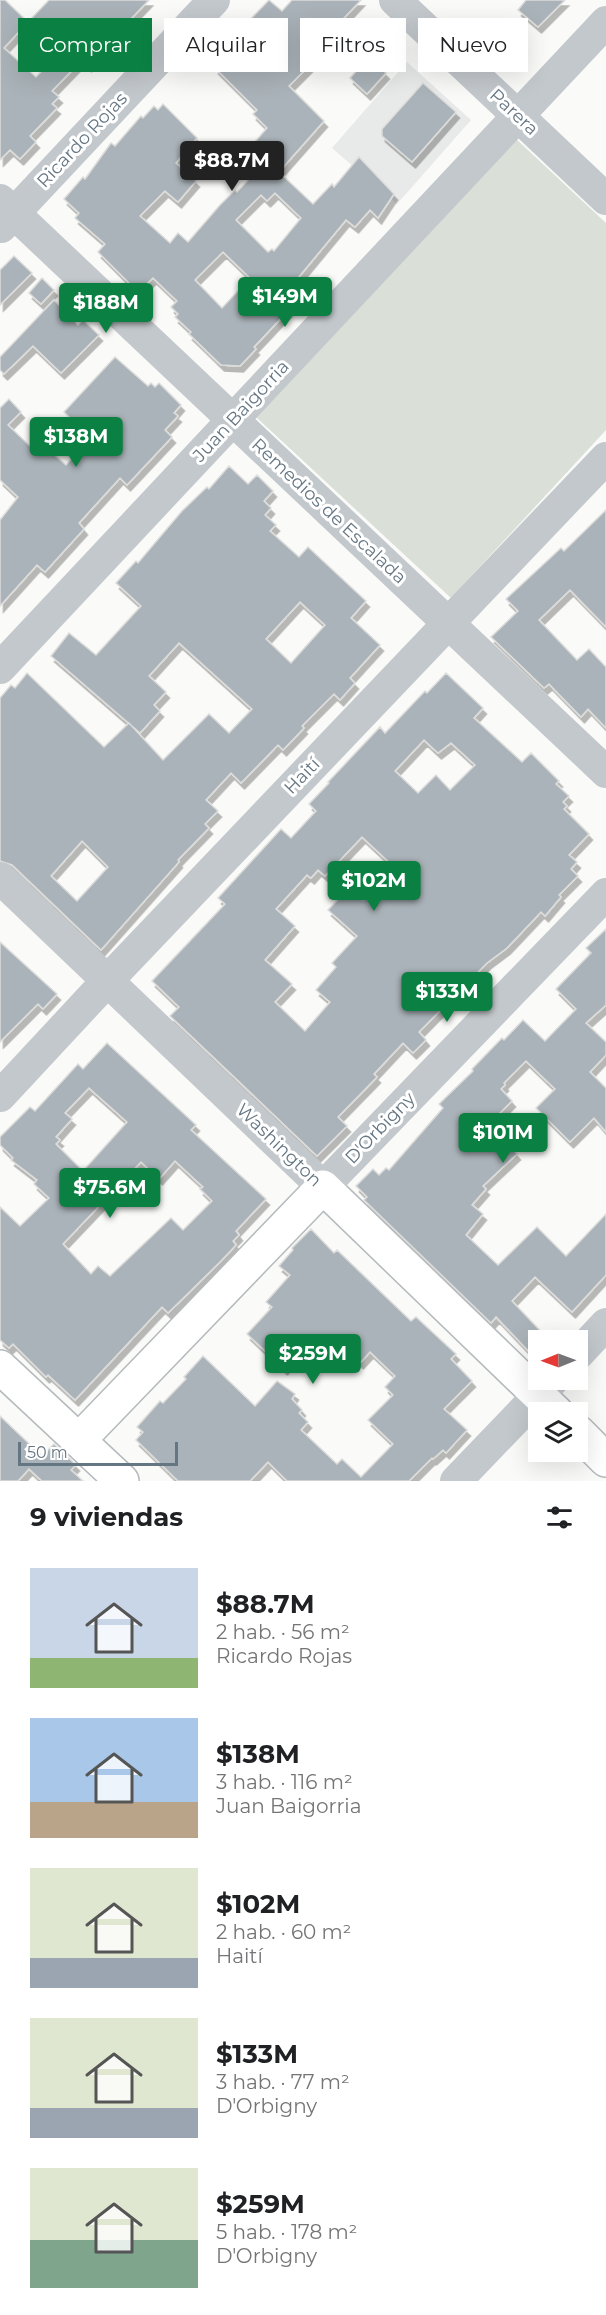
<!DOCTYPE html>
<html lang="es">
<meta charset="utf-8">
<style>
:root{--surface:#fff;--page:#f6f6f6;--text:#202124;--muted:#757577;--accent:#0b8043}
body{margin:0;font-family:Montserrat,sans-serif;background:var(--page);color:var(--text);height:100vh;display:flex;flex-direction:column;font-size:22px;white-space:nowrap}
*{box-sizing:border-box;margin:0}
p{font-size:20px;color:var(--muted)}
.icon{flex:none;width:33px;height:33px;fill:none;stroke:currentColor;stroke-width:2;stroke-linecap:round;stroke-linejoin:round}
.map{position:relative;height:1481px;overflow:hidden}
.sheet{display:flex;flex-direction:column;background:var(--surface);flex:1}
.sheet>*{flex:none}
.hud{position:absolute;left:18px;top:18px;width:570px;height:54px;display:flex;gap:12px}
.needle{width:39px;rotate:269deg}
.tools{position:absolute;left:528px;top:1330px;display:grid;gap:12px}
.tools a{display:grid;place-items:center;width:60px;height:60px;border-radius:0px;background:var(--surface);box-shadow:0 6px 24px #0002;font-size:30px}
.scale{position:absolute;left:18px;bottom:15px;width:160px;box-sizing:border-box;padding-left:6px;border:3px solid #657683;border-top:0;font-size:16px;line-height:21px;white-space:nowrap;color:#657683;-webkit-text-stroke:4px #fff;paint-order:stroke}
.price{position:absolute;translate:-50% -51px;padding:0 14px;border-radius:6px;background:var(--accent);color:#fff;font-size:20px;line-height:39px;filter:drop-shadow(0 2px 3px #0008)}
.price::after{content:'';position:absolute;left:50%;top:36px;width:18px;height:14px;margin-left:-9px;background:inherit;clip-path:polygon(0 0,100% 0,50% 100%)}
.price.current{background:#222;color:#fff}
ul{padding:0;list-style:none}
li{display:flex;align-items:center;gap:18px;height:150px;padding:0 30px}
li span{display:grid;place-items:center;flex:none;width:168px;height:120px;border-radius:0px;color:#555}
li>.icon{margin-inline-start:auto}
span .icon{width:72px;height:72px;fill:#fffc;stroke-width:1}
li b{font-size:26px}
h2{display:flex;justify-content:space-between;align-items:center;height:72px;padding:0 30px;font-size:26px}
.chip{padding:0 21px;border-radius:0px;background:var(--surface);box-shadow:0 6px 24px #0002;font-size:21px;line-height:54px}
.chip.current{background:var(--accent);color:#fff}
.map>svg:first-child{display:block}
.built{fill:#e8e9e9}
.green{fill:#dadfd7}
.building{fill:#aab3b9;stroke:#dcdcda;stroke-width:1.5;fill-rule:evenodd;filter:url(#shadow)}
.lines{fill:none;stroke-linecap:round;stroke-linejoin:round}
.major-casing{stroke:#b5babe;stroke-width:36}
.minor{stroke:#c3c8cc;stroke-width:32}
.major{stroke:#fff;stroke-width:33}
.labels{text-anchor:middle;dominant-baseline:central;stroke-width:6;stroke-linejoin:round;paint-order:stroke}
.street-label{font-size:18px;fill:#657683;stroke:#fff}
</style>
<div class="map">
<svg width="606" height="1481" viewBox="0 0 606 1481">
<defs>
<filter id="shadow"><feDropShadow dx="3.5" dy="6" stdDeviation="0" flood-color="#0004"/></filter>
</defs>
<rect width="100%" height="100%" fill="#fafaf8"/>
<!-- built -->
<path class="built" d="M407,62L471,120L397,204L332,148Z"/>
<!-- green -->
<path class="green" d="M515,138L606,223V430L451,598L256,417Z"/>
<!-- building -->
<g class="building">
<path d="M0,0H5L28,22L49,0H149L126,24L132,30L108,55L103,50L88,66L82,60L52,91L59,97L52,104L57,108L30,136L36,142L20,159L10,150L0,160ZM28,22L27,24L58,54L36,77L4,48Z"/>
<path d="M269,0L282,11L292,0H361L327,36L333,42L289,86L324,121L279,172L313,204L332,184L334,187L359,157L394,194L378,218L370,210L355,227L346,220L298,278L303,282L296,290L302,296L254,347L256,349L240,366L221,365L189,334L191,332L175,317L178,314L171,307L177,301L153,278L138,292L98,252L105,244L75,218L79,213L64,199L83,177L85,179L111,143L115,146L141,116L143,118L154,106L158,110L163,104L197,138L176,163L196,181L178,202L165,191L140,216L170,243L178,233L188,242L220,205L235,190L237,192L268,159L253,144L267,128L253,114L257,110L215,68L218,65L202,50L229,22L239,31ZM275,193L301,218L274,251L272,249L268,252L236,220L261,195L267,201ZM223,252L250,278L222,308L195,280Z"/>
<path d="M526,0H565L538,27L518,10Z"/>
<path d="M369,57L386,73L367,94L350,78Z"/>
<path d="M423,83L456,112L412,162L382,136V129Z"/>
<path d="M14,256L32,273L0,305V270Z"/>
<path d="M42,278L54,290L41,304L29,293Z"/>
<path d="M54,300L78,325L83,320L99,335L61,373L33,346L4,374L0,370V357Z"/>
<path d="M115,357L148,386L151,383L155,387L159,383L181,405L174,413L178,416L165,430L172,437L127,485L120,478L79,523L84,529L45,572L37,565L0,606V520L18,497L0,480V408L9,399L21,412L8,425L32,448L36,443L39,446L41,443L66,465L87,441L66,420L69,417L64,412Z"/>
<path d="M229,466L248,484L257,475L273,491L264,501L271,508L265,515L276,525L270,531L299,557L308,547L366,601L351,618L380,645L350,678L355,683L340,700L334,694L302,726L304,728L283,750L278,745L241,783L231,773L206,800L218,811L205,824L209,828L178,860L179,862L101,950L12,865L0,861V698L11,685L15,688L27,673L104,747L129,723L163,760L209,714L229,733L252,709L179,643L149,676L166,692L154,705L160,711L140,733L51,656L69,633L96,655L141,606L116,583L136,561L138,563L182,511L207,487L209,489ZM300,602L325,625L291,663L266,639ZM82,841L108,867L77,901L51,876Z"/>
<path d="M606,510V627L570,590L539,620L577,660L589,649L606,667V728L588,709L581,717L549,684L544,688L491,637L518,611L506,599L561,548L564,551Z"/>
<path d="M446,673L483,708L474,718L522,762L531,753L559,781L556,784L569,796L563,802L567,806L564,809L589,834L569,855L577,862L571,869L578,876L559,895L561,897L545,916L541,912L507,948L487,963L419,1032L426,1040L413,1053L403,1043L374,1074L377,1077L338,1117L347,1126L317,1156L170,1016L179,1007L152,981L225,904L218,898L281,829L291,838L316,811L309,804L329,783L328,782L380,727L385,733L425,691L427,693ZM424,740L438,753L451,743L475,765L450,790L436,775L418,793L395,771ZM362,837L392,865L363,900L349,888L328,910L357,936L332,963L336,967L316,990L330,1002L305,1031L275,1002L292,984L265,960L295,926L276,909L307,875L311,878L318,870L325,876Z"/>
<path d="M606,929V1005L586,1023L606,1042V1055L590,1072L606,1088V1132L594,1118L570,1142L536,1108L555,1089L526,1061L504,1083L505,1085L501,1089L512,1101L489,1124L517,1154L483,1186L486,1189L472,1205L483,1214L466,1235L498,1265L537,1227L566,1256L606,1214V1275L572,1312L535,1277L512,1301L550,1341H538V1361L496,1317L491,1323L364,1200L367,1197L356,1186L373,1169L379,1175L386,1168L389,1170L443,1108L439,1104L473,1071L472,1069L502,1038L504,1040L523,1020L545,1041L576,1009L556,989L591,953L586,948Z"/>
<path d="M0,942L57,994L43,1009L38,1004L0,1042Z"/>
<path d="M107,1043L196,1125L191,1130L266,1199L236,1231L239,1235L233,1241L236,1245L219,1263L168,1313L162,1307L75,1400L48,1375L46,1377L13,1344L9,1348L0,1340V1207L20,1226L49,1198L34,1184L37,1180L11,1160L13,1158L0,1145V1137L30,1107L35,1111L78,1064L83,1069ZM89,1088L127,1122L83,1171L56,1144L60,1140L56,1137L72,1119L65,1113ZM175,1161L203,1187L200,1189L212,1201L183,1230L171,1218L110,1276L98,1266L91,1274L63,1244L141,1162L159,1179Z"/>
<path d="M311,1229L334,1253L337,1250L411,1321L416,1317L456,1354L451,1359L472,1381L444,1409L467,1430L446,1453L443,1450L433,1459L432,1458L409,1481H287L268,1462L250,1481H178L136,1440L143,1432L137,1427L160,1401L163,1403L186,1379L184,1377L203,1356L255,1406L277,1381L295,1394L292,1399L302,1410L299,1413L308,1422L301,1430L337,1464L342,1459L361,1477L393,1444L368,1420L393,1395L385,1387L395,1376L370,1352L360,1363L345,1348L334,1360L324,1350L313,1362L301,1350L284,1369L247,1334L272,1307L266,1302L290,1275L279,1266L293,1250L292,1248Z"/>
<path d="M0,1416L42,1456L54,1444L76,1465L71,1470L83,1481H42L29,1469L18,1481H0Z"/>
</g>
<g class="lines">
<!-- major casing -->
<g class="major-casing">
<g id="major">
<path d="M0,1367L122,1481"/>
<path d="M578,1432L606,1460"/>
<path d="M79,1440L323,1187L557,1413"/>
</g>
</g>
<!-- minor -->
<g class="minor">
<path d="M395,0L606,199"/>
<path d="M0,200L606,772"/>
<path d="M1,227L214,0"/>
<path d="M0,668L606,22"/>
<path d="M0,878L323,1187L606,894"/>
<path d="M0,1096L108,980L606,458"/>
<path d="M578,1354L606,1324"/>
<path d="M456,1481L553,1380"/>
</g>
<!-- major -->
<use href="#major" class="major"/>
</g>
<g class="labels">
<!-- street labels -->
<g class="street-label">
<text transform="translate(514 112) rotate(43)">Parera</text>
<text transform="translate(82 140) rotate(-47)">Ricardo Rojas</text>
<text transform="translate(241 411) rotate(-47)">Juan Baigorria</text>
<text transform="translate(329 511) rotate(43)">Remedios de Escalada</text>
<text transform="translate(302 776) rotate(-46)">Haití</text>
<text transform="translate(380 1128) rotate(-46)">D'Orbigny</text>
<text transform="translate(279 1145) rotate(44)">Washington</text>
</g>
</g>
</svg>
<div class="tools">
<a><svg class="needle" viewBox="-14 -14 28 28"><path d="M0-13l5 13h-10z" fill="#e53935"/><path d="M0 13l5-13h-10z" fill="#757577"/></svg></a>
<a><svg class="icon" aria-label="layers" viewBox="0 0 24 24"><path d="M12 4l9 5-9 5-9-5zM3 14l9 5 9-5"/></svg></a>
</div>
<div class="scale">50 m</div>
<b class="price current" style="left:232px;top:192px">$88.7M</b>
<b class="price" style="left:285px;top:328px">$149M</b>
<b class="price" style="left:106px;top:334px">$188M</b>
<b class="price" style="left:76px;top:468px">$138M</b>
<b class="price" style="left:374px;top:912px">$102M</b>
<b class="price" style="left:447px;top:1023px">$133M</b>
<b class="price" style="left:503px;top:1164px">$101M</b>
<b class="price" style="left:110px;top:1219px">$75.6M</b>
<b class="price" style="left:313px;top:1385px">$259M</b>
<div class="hud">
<a class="chip current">Comprar</a>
<a class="chip">Alquilar</a>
<a class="chip">Filtros</a>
<a class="chip">Nuevo</a>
</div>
</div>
<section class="sheet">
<h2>9 viviendas<svg class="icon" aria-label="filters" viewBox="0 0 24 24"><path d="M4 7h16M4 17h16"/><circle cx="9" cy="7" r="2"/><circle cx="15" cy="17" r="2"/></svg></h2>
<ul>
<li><span style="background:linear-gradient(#c9d6e8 75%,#8fb573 0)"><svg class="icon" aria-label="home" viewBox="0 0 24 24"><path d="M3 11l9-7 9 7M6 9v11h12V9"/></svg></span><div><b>$88.7M</b><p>2 hab. · 56 m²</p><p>Ricardo Rojas</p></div></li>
<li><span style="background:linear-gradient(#a9c7e8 70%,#b9a48a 0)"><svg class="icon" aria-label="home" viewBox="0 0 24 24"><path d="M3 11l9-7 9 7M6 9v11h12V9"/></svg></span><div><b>$138M</b><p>3 hab. · 116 m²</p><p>Juan Baigorria</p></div></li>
<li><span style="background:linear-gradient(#dfe7d0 75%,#9aa5b1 0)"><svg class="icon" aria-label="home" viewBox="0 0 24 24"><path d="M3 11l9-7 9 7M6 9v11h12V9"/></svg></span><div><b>$102M</b><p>2 hab. · 60 m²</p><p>Haití</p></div></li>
<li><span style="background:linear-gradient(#dfe7d0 75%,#9aa5b1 0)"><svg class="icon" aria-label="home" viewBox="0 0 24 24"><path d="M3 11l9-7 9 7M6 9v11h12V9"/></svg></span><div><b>$133M</b><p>3 hab. · 77 m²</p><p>D'Orbigny</p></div></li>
<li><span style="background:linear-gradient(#dfe7d0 60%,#7fa58c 0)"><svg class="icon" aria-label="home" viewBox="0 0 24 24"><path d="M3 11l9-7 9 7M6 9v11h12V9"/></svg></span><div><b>$259M</b><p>5 hab. · 178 m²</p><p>D'Orbigny</p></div></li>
</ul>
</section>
